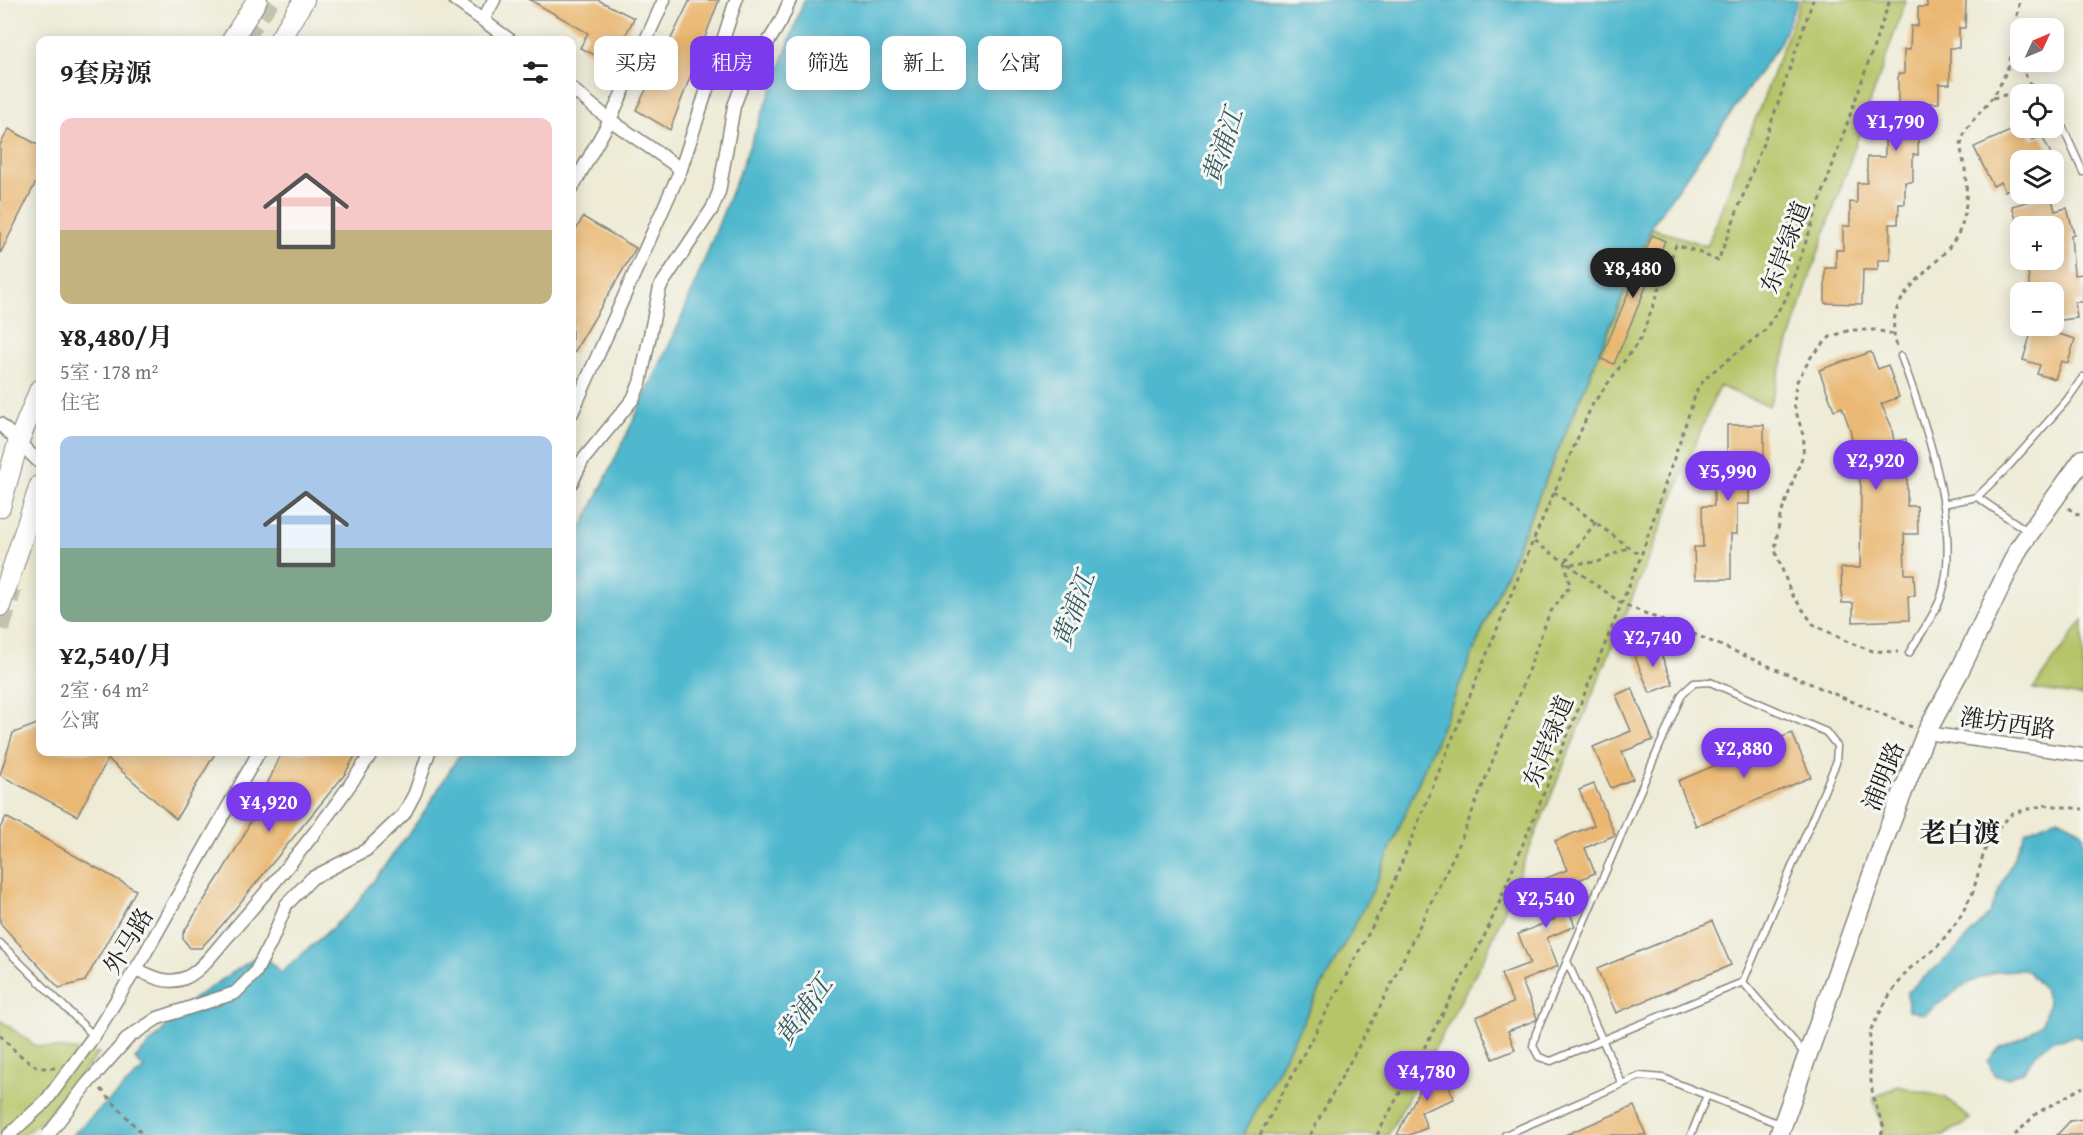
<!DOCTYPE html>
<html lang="zh">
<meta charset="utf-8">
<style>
:root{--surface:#fff;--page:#f6f6f6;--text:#222;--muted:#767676;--accent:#7c3aed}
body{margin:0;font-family:"Gentium Book Plus","Noto Serif SC",serif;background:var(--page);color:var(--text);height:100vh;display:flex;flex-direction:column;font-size:22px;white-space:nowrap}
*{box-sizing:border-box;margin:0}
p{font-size:20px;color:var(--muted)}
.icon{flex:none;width:33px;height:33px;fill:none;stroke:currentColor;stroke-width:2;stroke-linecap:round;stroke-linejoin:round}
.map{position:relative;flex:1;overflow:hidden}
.panel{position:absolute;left:36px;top:36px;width:540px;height:720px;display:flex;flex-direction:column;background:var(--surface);border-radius:12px;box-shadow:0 3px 15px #0003}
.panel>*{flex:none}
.hud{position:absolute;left:594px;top:36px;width:570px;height:54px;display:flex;gap:12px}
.needle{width:39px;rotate:46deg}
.fabs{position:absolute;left:2010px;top:18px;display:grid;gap:12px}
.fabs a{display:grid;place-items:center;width:54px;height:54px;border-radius:12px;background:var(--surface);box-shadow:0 3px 15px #0003;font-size:30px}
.price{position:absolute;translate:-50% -51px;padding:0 14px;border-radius:21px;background:var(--accent);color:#fff;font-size:20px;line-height:39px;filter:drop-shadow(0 2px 3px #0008)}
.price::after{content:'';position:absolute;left:50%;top:36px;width:18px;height:14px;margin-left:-9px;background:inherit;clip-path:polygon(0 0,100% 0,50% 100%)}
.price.current{background:#222;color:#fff}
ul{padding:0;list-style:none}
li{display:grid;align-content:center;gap:12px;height:318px;padding:0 24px}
li span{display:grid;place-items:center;height:186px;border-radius:12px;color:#555}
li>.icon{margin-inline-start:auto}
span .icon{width:108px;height:108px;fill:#fffc;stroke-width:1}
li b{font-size:26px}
h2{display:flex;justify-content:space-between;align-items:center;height:72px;padding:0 24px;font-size:26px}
.pill{padding:0 21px;border-radius:12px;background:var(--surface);box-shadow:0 3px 15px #0003;font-size:21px;line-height:54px}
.pill.current{background:var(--accent);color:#fff}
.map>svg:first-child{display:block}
.green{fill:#b5c567;stroke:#687042;stroke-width:1.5}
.water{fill:#50b8ce;stroke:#366a75;stroke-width:1.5}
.building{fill:#eab872}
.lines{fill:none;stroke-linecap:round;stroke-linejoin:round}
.primary-tunnel{stroke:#c4c2b1;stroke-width:20;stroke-dasharray:20 10;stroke-linecap:butt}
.lane-casing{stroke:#858479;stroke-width:9}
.street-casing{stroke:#858479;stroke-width:15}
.secondary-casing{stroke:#858479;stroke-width:21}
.primary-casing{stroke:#858479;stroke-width:22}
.path{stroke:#858479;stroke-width:3;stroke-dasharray:4.5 4.5;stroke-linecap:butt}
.lane{stroke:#fff;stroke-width:6}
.street{stroke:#fff;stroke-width:12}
.secondary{stroke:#fff;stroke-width:18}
.primary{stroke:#fff;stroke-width:20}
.street-bridge-casing{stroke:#858479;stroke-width:15;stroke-linecap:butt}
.street-bridge{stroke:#fff;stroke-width:12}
.labels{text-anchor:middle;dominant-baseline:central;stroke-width:6;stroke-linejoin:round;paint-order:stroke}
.street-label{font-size:24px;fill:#1c1c1c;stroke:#f6f6f2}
.water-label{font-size:26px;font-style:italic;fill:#315a63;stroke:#f6f6f2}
.quarter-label{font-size:27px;font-weight:bold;fill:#1c1c1c;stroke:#f6f6f2}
</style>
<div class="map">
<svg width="2083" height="1135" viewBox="0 0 2083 1135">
<rect width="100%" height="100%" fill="#f6f6f2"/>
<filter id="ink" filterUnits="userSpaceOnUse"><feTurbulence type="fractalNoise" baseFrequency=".0167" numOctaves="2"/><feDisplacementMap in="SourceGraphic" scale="12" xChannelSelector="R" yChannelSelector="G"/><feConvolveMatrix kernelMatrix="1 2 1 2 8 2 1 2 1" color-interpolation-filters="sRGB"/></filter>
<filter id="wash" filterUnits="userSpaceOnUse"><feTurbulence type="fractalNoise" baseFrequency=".008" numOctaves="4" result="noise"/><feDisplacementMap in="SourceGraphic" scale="24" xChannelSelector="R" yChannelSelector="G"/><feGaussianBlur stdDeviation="1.35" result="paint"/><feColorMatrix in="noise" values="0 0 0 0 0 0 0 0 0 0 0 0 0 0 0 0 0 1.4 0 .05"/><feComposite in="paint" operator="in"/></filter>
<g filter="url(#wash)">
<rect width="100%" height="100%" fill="#eeebd6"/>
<!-- green -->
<g class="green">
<path d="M1801,0H1906L1810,276L1769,406L1719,386L1487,952L1388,1135H1243L1373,890L1652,228L1707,246Z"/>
<path d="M2083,620V696L2033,689Z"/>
<path d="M0,1020L36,1046L99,1053L45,1118L23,1135H0Z"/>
<path d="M1898,1086L1946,1098L1970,1119L1945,1135H1881L1883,1127L1873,1098Z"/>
</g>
<!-- water -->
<g class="water">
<path d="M804,0H1798L1779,45L1654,222L1373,890L1243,1135H72L144,1068L135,1059L193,999L262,953L281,973L352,910L423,814L461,752H572V546L592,507L679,324L776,79Z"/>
<path d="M2058,818L2080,829L2083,834V1039L2076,1036L2053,1040L2037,1052L2024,1070L2008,1078L1994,1074L1988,1061L2000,1047L2026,1036L2042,1023L2049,1003L2041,985L2026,970C1983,967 1956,990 1924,1015L1908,1010L1907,992L1954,952L1989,914L2025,832Z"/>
</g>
<g id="blocks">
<!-- building -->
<g class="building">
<path d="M530,0H598L634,18L612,63L580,48L588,33Z"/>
<path d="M690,0H719L670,130L636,110Z"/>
<path d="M1927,0H1966L1965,28H1959V48H1950V84H1939V103H1919L1918,155L1913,154V182H1905V204H1899L1898,224H1890V260H1878V270H1863L1862,304L1825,303V268H1836V250H1843V226H1850V202L1857,203V183H1867V157H1885V125H1898V74H1904V50H1910L1911,26H1918V7H1927Z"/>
<path d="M2017,128H2026L2032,140L2042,136L2054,160H2020V184L2005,191L2001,182L1993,186L1974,147Z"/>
<path d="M9,129L40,146V174L0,254V145Z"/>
<path d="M2051,195L2055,211L2067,208L2074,234L2071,235L2074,275L2083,274V302H2075L2077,318L2054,321V292H2030L2027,260H2054V226H2018L2012,206Z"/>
<path d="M583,217L636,248L572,356V237Z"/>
<path d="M1652,235L1665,241L1614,364L1601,359Z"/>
<path d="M2033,326L2075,339L2068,363L2061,361L2055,379L2037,374L2040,365L2023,360Z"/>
<path d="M1871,352L1878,369L1888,365L1899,397L1881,404L1891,425L1894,441L1906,439L1910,466L1907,467V506H1917L1918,534H1904L1905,574H1914L1915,596H1908L1909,620L1853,622V603H1842L1841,568H1860L1861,487L1850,429L1842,407L1834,410L1819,370Z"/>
<path d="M1727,425H1764V458H1749V504H1737V534H1731V579H1695L1694,547H1703L1702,506H1714V468H1727Z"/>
<path d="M1656,642L1673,684L1650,693L1633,652Z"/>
<path d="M1632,688L1653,740L1622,752L1633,779L1611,788L1593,747L1631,731L1616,695Z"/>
<path d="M40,723V752H216L176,819L108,759L77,816L0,775L13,733Z"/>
<path d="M1792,733L1811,777L1696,826L1678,781Z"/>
<path d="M282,752H357L345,774L222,925L201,948H190L183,939V933L222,872L243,837Z"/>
<path d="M1594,784L1615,835L1585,848L1595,873L1560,888L1575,926L1547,938L1558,966L1522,981L1537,1018L1536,1020L1508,1031L1515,1050L1493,1059L1476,1017L1513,1003L1501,974L1530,963L1518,934L1555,919L1539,881L1567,870L1555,841L1594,825L1579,790Z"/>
<path d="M6,817L136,890L85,981L59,988L0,923V828Z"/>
<path d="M1712,921L1731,965L1616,1013L1597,969Z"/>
<path d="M1442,1068L1454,1099L1421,1112L1427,1128L1409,1135H1397L1428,1073Z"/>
<path d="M1634,1106L1646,1135H1565Z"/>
<path d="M2083,1119V1135H2057L2070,1121Z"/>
</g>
</g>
</g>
<g filter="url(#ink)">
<use href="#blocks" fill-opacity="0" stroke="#858479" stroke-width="1.5"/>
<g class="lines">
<!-- primary-tunnel -->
<g class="primary-tunnel">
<path d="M243,40L270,0"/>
<path d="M0,629L12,589"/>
</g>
<!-- lane casing -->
<g class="lane-casing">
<g id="lane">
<path d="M2063,128L2083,172"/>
<path d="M1901,356C1925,421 1963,530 1941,597C1935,615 1919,636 1909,653"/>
<path d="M1977,497L2029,532"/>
<path d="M1943,504L1977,497L2008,467L2067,400L2083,377"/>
<path d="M0,943L94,1036"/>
<path d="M1567,961L1622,1084"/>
<path d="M1743,982L1836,763L1837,746L1826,732L1710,682L1694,683L1682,694L1536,1033L1533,1046L1539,1057L1551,1061L1743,982L1804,1053"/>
<path d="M1505,1135L1640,1076L1663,1078L1782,1125"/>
<path d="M1691,1135L1707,1095"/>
</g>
</g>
<!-- street casing -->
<g class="street-casing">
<g id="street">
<path d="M455,0L510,40"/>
<path d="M483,20L494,0"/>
<path d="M572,89L610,120L681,169"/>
<path d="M572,188L610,120L664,0"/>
<path d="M572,413L681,169L736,0"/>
<path d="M0,424L40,463"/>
<path d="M572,482L582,461L633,399L640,383L660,287L712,209L719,192L734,106L742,85L781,21L790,0"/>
<path d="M1926,733L2083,755"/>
<path d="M286,905L312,878L366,850L404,814L415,793L429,752"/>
<path d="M136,969C152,977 169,986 187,977C202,970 218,947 229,935C280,877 331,816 372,752"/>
<path d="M9,1135L46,1101L94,1036L142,959L259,752"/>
</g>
</g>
<!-- secondary casing -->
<g class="secondary-casing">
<path id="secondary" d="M1779,1135L1888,830L1926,733L1958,674L2019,548L2083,459"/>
</g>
<!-- primary casing -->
<g class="primary-casing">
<g id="primary">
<path d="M232,40L257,0"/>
<path d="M279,40L304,0"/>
<path d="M0,507L18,443L40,389"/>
<path d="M0,606L40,485"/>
</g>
</g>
<!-- path -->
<g class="path">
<path d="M2015,39C2018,61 2024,77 2038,94"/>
<path d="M1993,98L2017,92L2028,94"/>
<path d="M2054,108L2059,120"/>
<path d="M1893,334L1875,330H1850L1830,337L1811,357L1796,383L1794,405L1804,438L1803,455L1780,517L1775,550L1791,593L1813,624L1848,642L1873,651L1898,652"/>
<path d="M1897,346C1879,292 1939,272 1959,232C1968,213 1967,189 1965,169C1964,162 1961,153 1961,146C1963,125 1983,112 1993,96C1998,90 2001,83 2004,76C2016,53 2014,24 2020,0"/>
<path d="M1554,492L1641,556"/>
<path d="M2068,508L2083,518"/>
<path d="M1596,522L1565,562L1621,603L1912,727"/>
<path d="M1571,564L1598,562L1629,547"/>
<path d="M0,1035L17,1053L38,1068H55"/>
<path d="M101,1089L143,1135"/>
<path d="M1260,1135L1386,901L1533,541L1592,405L1641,338L1676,245L1696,251L1718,261L1774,115L1813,0"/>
<path d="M1310,1135L1379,1009L1458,847L1521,690L1549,614L1570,586L1565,562L1533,541"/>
<path d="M1377,1135L1483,939L1496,910L1641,556L1698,387L1710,374L1764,331L1786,299L1890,0"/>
<path d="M1881,1135L1884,1128L1873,1098L1869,1063L1870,1031L1889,996L1908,970L1937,947L1959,919L1973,892L1984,852L1992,834L2013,813L2045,805L2083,809"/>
<path d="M2015,1135L2037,1113L2083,1087"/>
</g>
<!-- lane -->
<use href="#lane" class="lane"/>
<!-- street -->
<use href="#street" class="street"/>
<!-- secondary -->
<use href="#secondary" class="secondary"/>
<!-- primary -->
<use href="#primary" class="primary"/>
<!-- street-bridge casing -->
<g class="street-bridge-casing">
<path id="street-bridge" d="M48,1135L87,1084L129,1037L158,1018L235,993L255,973L271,942L286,905"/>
</g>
<!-- street-bridge -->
<use href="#street-bridge" class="street-bridge"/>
</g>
</g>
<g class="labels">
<!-- street labels -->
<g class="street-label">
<text transform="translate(1785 247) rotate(-69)">东岸绿道</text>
<text transform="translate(2008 723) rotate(8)">潍坊西路</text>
<text transform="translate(1548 741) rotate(-68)">东岸绿道</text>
<text transform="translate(1883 776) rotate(-68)">浦明路</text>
<text transform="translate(128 941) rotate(-59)">外马路</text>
</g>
<!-- water labels -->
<g class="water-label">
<text transform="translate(1222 146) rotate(-72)">黄浦江</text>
<text transform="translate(1073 609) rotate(-70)">黄浦江</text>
<text transform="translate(803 1010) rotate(-54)">黄浦江</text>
</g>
<!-- quarter labels -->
<g class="quarter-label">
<text x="1960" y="832">老白渡</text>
</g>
</g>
</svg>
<div class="fabs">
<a><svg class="needle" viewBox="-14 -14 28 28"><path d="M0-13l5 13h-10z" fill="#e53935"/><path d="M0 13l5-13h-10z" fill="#767676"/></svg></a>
<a><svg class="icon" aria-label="locate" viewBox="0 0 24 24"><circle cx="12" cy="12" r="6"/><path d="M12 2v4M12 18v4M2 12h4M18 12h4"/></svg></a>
<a><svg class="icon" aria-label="layers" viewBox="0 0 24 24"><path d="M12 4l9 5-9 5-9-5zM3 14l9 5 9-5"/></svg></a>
<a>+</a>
<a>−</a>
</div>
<b class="price" style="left:1896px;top:152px">¥1,790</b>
<b class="price current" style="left:1633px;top:299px">¥8,480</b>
<b class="price" style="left:1876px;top:491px">¥2,920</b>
<b class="price" style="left:1728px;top:502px">¥5,990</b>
<b class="price" style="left:1653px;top:668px">¥2,740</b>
<b class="price" style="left:1744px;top:779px">¥2,880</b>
<b class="price" style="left:269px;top:833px">¥4,920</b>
<b class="price" style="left:1546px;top:929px">¥2,540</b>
<b class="price" style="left:1427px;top:1102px">¥4,780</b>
<div class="hud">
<a class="pill">买房</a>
<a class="pill current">租房</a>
<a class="pill">筛选</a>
<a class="pill">新上</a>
<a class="pill">公寓</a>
</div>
<section class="panel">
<h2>9套房源<svg class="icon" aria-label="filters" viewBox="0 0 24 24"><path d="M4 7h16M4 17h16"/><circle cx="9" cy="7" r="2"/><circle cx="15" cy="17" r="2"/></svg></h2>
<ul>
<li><span style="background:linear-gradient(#f6c9c9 60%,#c2b280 0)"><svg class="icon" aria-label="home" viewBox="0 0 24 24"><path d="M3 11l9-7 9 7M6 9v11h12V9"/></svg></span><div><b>¥8,480/月</b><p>5室 · 178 m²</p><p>住宅</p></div></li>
<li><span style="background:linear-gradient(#a9c7e8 60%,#7fa58c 0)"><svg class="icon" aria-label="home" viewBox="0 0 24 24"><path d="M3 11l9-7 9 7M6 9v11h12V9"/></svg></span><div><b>¥2,540/月</b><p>2室 · 64 m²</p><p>公寓</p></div></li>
</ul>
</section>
</div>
